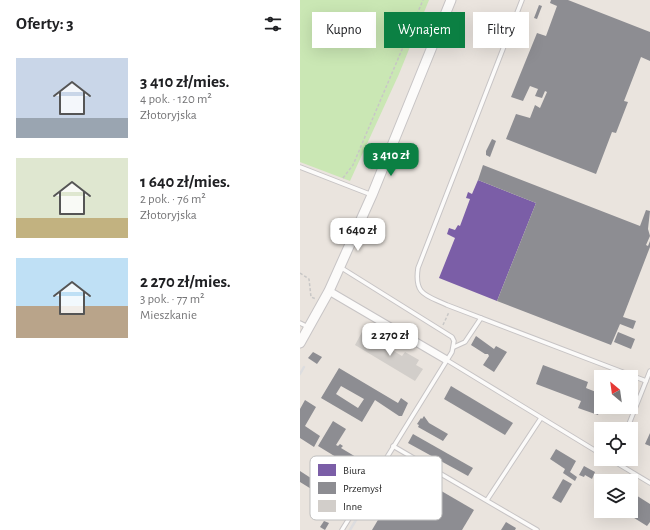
<!DOCTYPE html>
<html lang="pl">
<meta charset="utf-8">
<style>
:root{--surface:#fff;--page:#f2f2f2;--text:#202124;--muted:#757577;--accent:#0b8043}
body{margin:0;font-family:"Alegreya Sans",sans-serif;background:var(--page);color:var(--text);height:100vh;display:flex;flex-direction:column;font-size:15px;white-space:nowrap}
*{box-sizing:border-box;margin:0}
p{font-size:13px;color:var(--muted)}
.icon{flex:none;width:22px;height:22px;fill:none;stroke:currentColor;stroke-width:2;stroke-linecap:round;stroke-linejoin:round}
.map{position:relative;flex:1;overflow:hidden}
.side{display:flex;flex-direction:column;background:var(--surface);width:300px}
.side>*{flex:none}
.top-card{position:absolute;left:12px;top:12px;width:278px;height:36px;display:flex;gap:8px}
.needle{width:26px;rotate:331deg}
.controls{position:absolute;left:294px;top:370px;display:grid;gap:8px}
.controls a{display:grid;place-items:center;width:44px;height:44px;border-radius:0px;background:var(--surface);box-shadow:0 4px 16px #0002;font-size:20px}
.price{position:absolute;translate:-50% -34px;padding:0 9px;border-radius:8px;background:#fff;color:#222;font-size:13px;line-height:26px;filter:drop-shadow(0 1px 2px #0008)}
.price::after{content:'';position:absolute;left:50%;top:24px;width:12px;height:9px;margin-left:-6px;background:inherit;clip-path:polygon(0 0,100% 0,50% 100%)}
.price.on{background:var(--accent);color:#fff}
ul{padding:0;list-style:none}
li{display:flex;align-items:center;gap:12px;height:100px;padding:0 16px}
li span{display:grid;place-items:center;flex:none;width:112px;height:80px;border-radius:0px;color:#555}
li>.icon{margin-inline-start:auto}
span .icon{width:48px;height:48px;fill:#fffc;stroke-width:1}
li b{font-size:17px}
h2{display:flex;justify-content:space-between;align-items:center;height:48px;padding:0 16px;font-size:17px}
.chip{padding:0 14px;border-radius:0px;background:var(--surface);box-shadow:0 4px 16px #0002;font-size:14px;line-height:36px}
.chip.on{background:var(--accent);color:#fff}
main{display:flex;flex:1;min-height:0}
.map>svg:first-child{display:block}
.green{fill:#cae7b4}
.offices{fill:#7b5ea7}
.industry{fill:#8d8d92;fill-rule:evenodd}
.building{fill:#d2ceca}
.lines{fill:none;stroke-linecap:round;stroke-linejoin:round}
.lane-casing{stroke:#c7c4c5;stroke-width:5.5}
.street-casing{stroke:#c7c4c5;stroke-width:9}
.secondary-casing{stroke:#c7c4c5;stroke-width:11}
.path{stroke:#c8c7c6;stroke-width:1.5;stroke-dasharray:3 2;stroke-linecap:butt}
.lane{stroke:#fcfbfa;stroke-width:3.5}
.street{stroke:#fcfbfa;stroke-width:7}
.secondary{stroke:#fcfbfa;stroke-width:9}
.rail{stroke:#dddddf;stroke-width:2.5}
.key{fill:#fff;stroke:#bfbfbf;stroke-width:1}
.key-label{font-size:11px;fill:#2a2a2a}
</style>
<main>
<section class="side">
<h2>Oferty: 3<svg class="icon" aria-label="filters" viewBox="0 0 24 24"><path d="M4 7h16M4 17h16"/><circle cx="9" cy="7" r="2"/><circle cx="15" cy="17" r="2"/></svg></h2>
<ul>
<li><span style="background:linear-gradient(#c9d6e8 75%,#9aa5b1 0)"><svg class="icon" aria-label="home" viewBox="0 0 24 24"><path d="M3 11l9-7 9 7M6 9v11h12V9"/></svg></span><div><b>3 410 zł/mies.</b><p>4 pok. · 120 m²</p><p>Złotoryjska</p></div></li>
<li><span style="background:linear-gradient(#dfe7d0 75%,#c2b280 0)"><svg class="icon" aria-label="home" viewBox="0 0 24 24"><path d="M3 11l9-7 9 7M6 9v11h12V9"/></svg></span><div><b>1 640 zł/mies.</b><p>2 pok. · 76 m²</p><p>Złotoryjska</p></div></li>
<li><span style="background:linear-gradient(#bfe0f5 60%,#b9a48a 0)"><svg class="icon" aria-label="home" viewBox="0 0 24 24"><path d="M3 11l9-7 9 7M6 9v11h12V9"/></svg></span><div><b>2 270 zł/mies.</b><p>3 pok. · 77 m²</p><p>Mieszkanie</p></div></li>
</ul>
</section>
<div class="map">
<svg width="350" height="530" viewBox="0 0 350 530">
<rect width="100%" height="100%" fill="#eae4de"/>
<!-- green -->
<path class="green" d="M0,0H129L99,74L50,181L0,162Z"/>
<!-- offices -->
<path class="offices" d="M178,180L236,203L197,301L139,278L155,238L147,234L149,228L155,230L158,225L160,226L170,199L166,198L168,192L172,194Z"/>
<!-- industry -->
<g class="industry">
<path d="M251,0H268L350,32V61L341,57L324,101L328,102L316,133L312,132L296,174L206,139L216,114L230,118L235,105L240,108L247,92L245,91L242,98L235,96L238,89L230,86L223,101L211,97L237,33L246,36L257,6L250,3Z"/>
<path d="M239,5L242,6L237,19L234,18Z"/>
<path d="M192,139L196,141L190,157L186,155V151Z"/>
<path d="M183,165L340,226L346,210L350,211L348,229L350,236L346,245L348,246L350,241V247L323,317L336,321L333,329L320,324L311,345L197,301L236,203L178,180Z"/>
<path d="M318,332L335,339L331,349L314,342Z"/>
<path d="M176,336L194,349L196,346L207,352L194,372L183,365L189,356L188,354H185L171,345Z"/>
<path d="M13,352L22,357L17,364L8,358Z"/>
<path d="M243,365L288,382L286,388L301,394V406L298,415L278,408L281,401L236,384Z"/>
<path d="M39,368L98,403L101,398L108,403L102,416H99L75,400L62,422L21,398ZM41,386L64,399L58,408L36,394Z"/>
<path d="M151,386L213,423L205,435L144,399Z"/>
<path d="M5,400L16,407L5,426L20,436L14,447L0,438V409Z"/>
<path d="M124,416L129,423L148,434L143,441L118,427L119,425L117,424L121,418L122,419Z"/>
<path d="M33,421L46,429L36,445L38,446L40,444L43,446L41,448L56,457L29,500L0,482V471L20,484L36,457L18,446Z"/>
<path d="M350,433V446L345,444Z"/>
<path d="M113,434L173,468L168,476L108,443Z"/>
<path d="M256,449L276,461L270,472L277,477L275,481L263,473L265,469L250,459Z"/>
<path d="M284,466L295,472L292,479L285,475L284,477L279,475Z"/>
<path d="M107,471L174,510L162,530H72Z"/>
<path d="M263,479L272,484L261,503L252,498Z"/>
<path d="M331,492L350,504V522L347,526L323,511H331Z"/>
<path d="M24,521L29,523L25,530L20,527Z"/>
<path d="M206,522L216,528L215,530H201Z"/>
</g>
<!-- building -->
<path class="building" d="M62,332L102,356L105,352L119,360L116,365L123,369L115,381L55,345Z"/>
<g class="lines">
<!-- lane casing -->
<g class="lane-casing">
<g id="lane">
<path d="M222,0L118,268C114,295 126,295 147,305L346,381"/>
<path d="M0,167L72,195"/>
<path d="M40,267L152,337L154,341L152,352L42,530"/>
<path d="M0,323L8,327"/>
<path d="M154,347L165,342L181,318"/>
<path d="M145,359L301,454"/>
<path d="M327,429L350,371"/>
<path d="M93,446L237,530"/>
<path d="M310,459L350,483"/>
<path d="M187,500L241,418"/>
</g>
</g>
<!-- street casing -->
<g class="street-casing">
<path id="street" d="M29,291L145,359"/>
</g>
<!-- secondary casing -->
<g class="secondary-casing">
<path id="secondary" d="M0,343L29,291L72,195L151,0"/>
</g>
<!-- path -->
<g class="path">
<path d="M43,178L53,165L123,0"/>
<path d="M0,273L9,279L11,297L16,299"/>
<path d="M143,325L149,312"/>
</g>
<!-- lane -->
<use href="#lane" class="lane"/>
<!-- street -->
<use href="#street" class="street"/>
<!-- secondary -->
<use href="#secondary" class="secondary"/>
<!-- rail -->
<g class="rail">
<path d="M0,374L4,367"/>
<path d="M57,519L68,513L79,517"/>
<path d="M50,530L83,475"/>
</g>
</g>
<!-- legend -->
<rect x="10" y="456" width="132" height="64" rx="6" class="key"/>
<rect x="18" y="464" width="18" height="12" fill="#7b5ea7"/>
<rect x="18" y="482" width="18" height="12" fill="#8d8d92"/>
<rect x="18" y="500" width="18" height="12" fill="#d2ceca"/>
<g class="key-label">
<text x="43" y="474">Biura</text>
<text x="43" y="492">Przemysł</text>
<text x="43" y="510">Inne</text>
</g>
</svg>
<div class="controls">
<a><svg class="needle" viewBox="-14 -14 28 28"><path d="M0-13l5 13h-10z" fill="#e53935"/><path d="M0 13l5-13h-10z" fill="#757577"/></svg></a>
<a><svg class="icon" aria-label="locate" viewBox="0 0 24 24"><circle cx="12" cy="12" r="6"/><path d="M12 2v4M12 18v4M2 12h4M18 12h4"/></svg></a>
<a><svg class="icon" aria-label="layers" viewBox="0 0 24 24"><path d="M12 4l9 5-9 5-9-5zM3 14l9 5 9-5"/></svg></a>
</div>
<b class="price on" style="left:91px;top:177px">3 410 zł</b>
<b class="price" style="left:58px;top:252px">1 640 zł</b>
<b class="price" style="left:90px;top:357px">2 270 zł</b>
<div class="top-card">
<a class="chip">Kupno</a>
<a class="chip on">Wynajem</a>
<a class="chip">Filtry</a>
</div>
</div>
</main>
